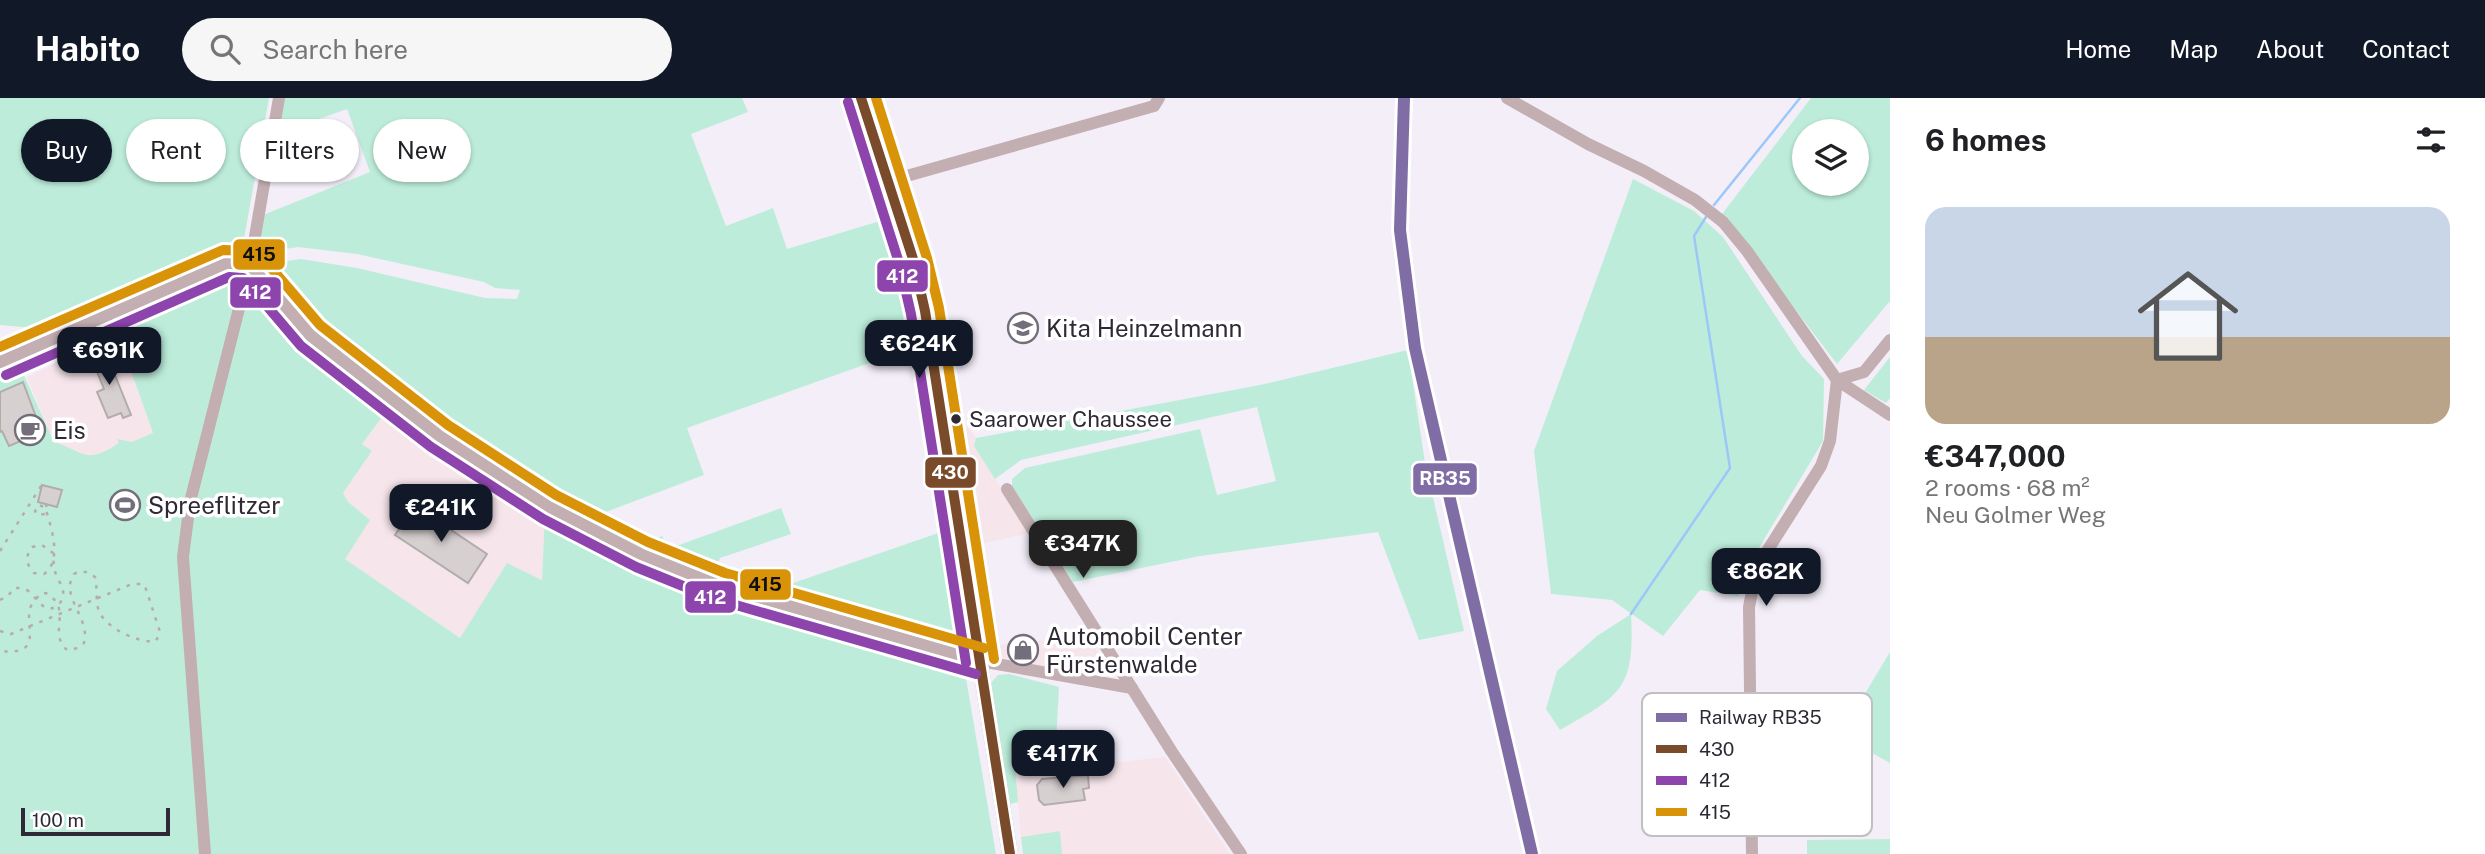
<!DOCTYPE html>
<meta charset="utf-8">
<style>
:root{--surface:#fff;--page:#f6f6f6;--text:#202124;--muted:#757577;--accent:#111827}
body{margin:0;font-family:"Public Sans",sans-serif;background:var(--page);color:var(--text);height:100vh;display:flex;flex-direction:column;font-size:26px;white-space:nowrap}
*{box-sizing:border-box;margin:0}
p{font-size:23px;color:var(--muted)}
.icon{flex:none;width:38px;height:38px;fill:none;stroke:currentColor;stroke-width:2;stroke-linecap:round;stroke-linejoin:round}
.map{position:relative;flex:1;overflow:hidden}
.details{display:flex;flex-direction:column;background:var(--surface);width:595px}
.details>*{flex:none}
.banner{position:absolute;left:21px;top:21px;width:665px;height:63px;display:flex;gap:14px}
.tools{position:absolute;left:1792px;top:21px;display:grid;gap:14px}
.tools a{display:grid;place-items:center;width:77px;height:77px;border-radius:50%;background:var(--surface);box-shadow:0 2px 5px #0004;font-size:35px}
.scale{position:absolute;left:21px;bottom:18px;width:149px;box-sizing:border-box;padding-left:7px;border:4px solid #2e2934;border-top:0;font-size:19px;line-height:24px;white-space:nowrap;color:#2e2934;-webkit-text-stroke:5px #fff;paint-order:stroke}
.price{position:absolute;translate:-50% -60px;padding:0 16px;border-radius:14px;background:var(--accent);color:#fff;font-size:23px;line-height:46px;filter:drop-shadow(0 2px 4px #0008)}
.price::after{content:'';position:absolute;left:50%;top:42px;width:21px;height:16px;margin-left:-10px;background:inherit;clip-path:polygon(0 0,100% 0,50% 100%)}
.price.current{background:#222;color:#fff}
ul{padding:0;list-style:none}
li{display:grid;align-content:center;gap:14px;height:371px;padding:0 35px}
li span{display:grid;place-items:center;height:217px;border-radius:21px;color:#555}
li>.icon{margin-inline-start:auto}
span .icon{width:126px;height:126px;fill:#fffc;stroke-width:1}
li b{font-size:30px}
h2{display:flex;justify-content:space-between;align-items:center;height:84px;padding:0 35px;font-size:30px}
.tag{padding:0 24px;border-radius:32px;background:var(--surface);box-shadow:0 2px 5px #0004;font-size:24px;line-height:63px}
.tag.current{background:var(--accent);color:#fff}
header{display:flex;align-items:center;gap:42px;box-sizing:border-box;height:98px;padding:0 35px;background:var(--accent);color:#fff}
header strong{font-size:33px}
nav{display:flex;gap:38px;margin-inline-start:auto;font-size:24px}
.search{width:490px;height:63px;background:var(--page);display:flex;align-items:center;gap:18px;box-sizing:border-box;padding:0 24px;border-radius:38px;color:var(--muted);font-size:26px}
main{display:flex;flex:1;min-height:0}
.map>svg:first-child{display:block}
.commercial{fill:#f6e5ea}
.green{fill:#bdedda;fill-rule:evenodd}
.lines{fill:none;stroke-linecap:round;stroke-linejoin:round}
.stream{stroke:#9dc7f9;stroke-width:2.5}
.building{fill:#d7d0d0;stroke:#b3acad;stroke-width:2}
.minor{stroke:#c3aeb1;stroke-width:12}
.major{stroke:#c2aeb3;stroke-width:16}
.rail{stroke:#b7abb1;stroke-width:2.5;stroke-dasharray:3.5 7;stroke-linecap:butt}
.bus-1-casing{stroke:#fff;stroke-width:16}
.bus-2-casing{stroke:#fff;stroke-width:16}
.bus-3-casing{stroke:#fff;stroke-width:16}
.bus-1{stroke:#7a4b2a;stroke-width:10}
.bus-2{stroke:#8e44ad;stroke-width:10}
.bus-3{stroke:#d99308;stroke-width:10}
.rail-1-casing{stroke:#fff;stroke-width:18}
.rail-1{stroke:#816da6;stroke-width:12}
.bus-dot{fill:#2e2934;stroke:#fff;stroke-width:2.5}
.labels{text-anchor:middle;dominant-baseline:central;stroke-width:7;stroke-linejoin:round;paint-order:stroke}
.bus-label{font-size:22px;fill:#2e2934;stroke:#fff;text-anchor:start}
.poi-label{font-size:24px;fill:#2e2934;stroke:#fff;text-anchor:start}
.key{fill:#fff;stroke:#c0bfc2;stroke-width:2}
.key-label{font-size:19px;fill:#2e2934}
.line-badge{stroke:#fff;stroke-width:2.5}
.badge-label{font-size:19px;text-anchor:middle;font-weight:bold;fill:#fff}
.pale-badge-label{font-size:19px;text-anchor:middle;font-weight:bold;fill:#111}
</style>
<header>
<strong>Habito</strong>
<div class="search"><svg class="icon" aria-label="search" viewBox="0 0 24 24"><circle cx="10" cy="10" r="6"/><path d="M15 15l6 6"/></svg>Search here</div>
<nav><a>Home</a><a>Map</a><a>About</a><a>Contact</a></nav>
</header>
<main>
<div class="map">
<svg width="1890" height="756" viewBox="0 0 1890 756">
<rect width="100%" height="100%" fill="#f3eef8"/>
<!-- commercial -->
<g class="commercial">
<path d="M118,236L170,383L90,431L27,279Z"/>
<path d="M388,311L545,414L542,482L507,465L460,540L345,461L348,404L343,395L372,354L362,346Z"/>
<path d="M968,329L976,340L975,348L1029,435L972,448L955,330Z"/>
<path d="M986,537L998,547L1087,538L1108,570L1081,575L988,557Z"/>
<path d="M1100,654L1102,666L1165,659L1230,756H1061L1059,733L1021,739L1015,666Z"/>
</g>
<!-- green -->
<g class="green">
<path d="M0,0H269L244,141L228,156L34,230L0,227Z"/>
<path d="M284,0H742L748,14L691,36L726,128L773,110L787,151L890,120L905,170L920,247L687,330L704,377L587,421L639,447L662,438L668,451L781,410L791,436L720,460L713,477L767,494L950,431C955,474 968,522 957,564L966,580L996,756H0V272L18,264L54,344C84,353 85,368 119,345L117,341L132,344L153,335L118,236L230,186L268,198L283,187L266,166L301,161L357,170L485,200L517,201L520,192L495,190L484,184L357,156L298,149L261,155L258,149L263,117L370,74L347,11L277,36ZM388,311L545,414L542,482L507,465L460,540L345,461L370,422L348,404L343,395L372,353L362,346Z"/>
<path d="M1811,0H1890V203L1837,266L1722,116ZM1804,33H1857V86H1804Z"/>
<path d="M1633,81L1694,113L1723,139L1802,258L1824,281L1823,343L1750,465L1738,498L1700,492L1663,538L1612,502L1551,496L1534,353Z"/>
<path d="M1408,252L1425,365L1464,533L1419,542L1378,434L1200,458L1073,484L1012,388V381L1025,370L1200,331L1217,397L1276,383L1257,309L1021,362L995,381L974,348L976,340L1260,287Z"/>
<path d="M1890,259V300L1886,305L1864,292Z"/>
<path d="M1631,516C1635,590 1622,597 1560,632L1546,611L1557,573L1597,538Z"/>
<path d="M1890,554V665L1840,637Z"/>
<path d="M1009,576L1059,589L1055,662L1015,667L1018,704L1010,706L991,585L998,577Z"/>
<path d="M1060,733L1062,756H1023L1021,739Z"/>
<path d="M1890,741V756H1807V742Z"/>
</g>
<g class="lines">
<!-- stream -->
<g class="stream">
<path d="M1714,107L1800,0"/>
<path d="M1631,516L1730,370L1694,138L1706,119"/>
</g>
</g>
<!-- building -->
<g class="building">
<path d="M104,250L131,317L123,320L121,315L108,320L97,294L104,291L90,256Z"/>
<path d="M23,284L36,319L15,328L21,343L9,348L2,333L0,334V294Z"/>
<path d="M42,387L62,392L57,409L38,404Z"/>
<path d="M415,408L487,456L468,485L395,437Z"/>
<path d="M1088,677L1089,690L1083,691L1085,702L1044,707L1039,702L1037,687L1042,681Z"/>
</g>
<g class="lines">
<!-- minor -->
<g class="minor">
<path d="M1507,0L1588,46L1644,73L1695,102L1723,124L1747,153L1837,282L1890,317"/>
<path d="M889,83L1154,8L1159,0"/>
<path d="M0,264L227,165L250,167L310,237L440,338L549,409L642,457L720,488L980,563L1132,590"/>
<path d="M1007,391L1172,654L1241,756"/>
<path d="M205,756L183,459L190,404L250,167L279,0"/>
<path d="M1752,756L1749,509L1757,469L1821,368L1830,343L1837,282L1864,274L1890,242"/>
</g>
<!-- major -->
<path class="major" d="M861,0L914,164L925,213L1010,756"/>
<!-- rail -->
<g class="rail">
<path d="M0,453L43,385"/>
<path d="M0,502L8,498L14,490C18,490 22,490 25,491C36,496 43,518 57,508C62,504 64,498 63,493C63,487 58,483 56,477C54,470 53,462 53,455L42,447L32,449C25,458 26,467 34,475L44,476C63,463 51,428 45,409L38,407L35,413L37,417L44,416L47,411L46,407"/>
<path d="M0,533L11,536L132,486H143L146,491L160,534L156,543C140,546 105,530 99,513C95,503 98,490 95,479C87,473 82,472 74,476C59,498 91,520 84,545L78,550L67,552C47,534 74,512 46,495L40,496C37,500 32,505 30,510C25,530 44,558 0,553"/>
</g>
<!-- bus-1 casing -->
<g class="bus-1-casing">
<path id="bus-1" d="M861,0L914,164L925,213L1010,756"/>
</g>
<!-- bus-2 casing -->
<g class="bus-2-casing">
<g id="bus-2">
<path d="M848,4L900,168L911,216L966,565"/>
<path d="M6,277L229,179L243,180L301,248L431,349L543,421L636,469L715,501L976,576"/>
</g>
</g>
<!-- bus-3 casing -->
<g class="bus-3-casing">
<g id="bus-3">
<path d="M876,0L927,160L939,210L994,561"/>
<path d="M0,249L223,152L253,153L261,158L320,227L448,327L556,397L648,444L725,475L984,550"/>
</g>
</g>
<!-- bus-1 -->
<use href="#bus-1" class="bus-1"/>
<!-- bus-2 -->
<use href="#bus-2" class="bus-2"/>
<!-- bus-3 -->
<use href="#bus-3" class="bus-3"/>
<!-- rail-1 casing -->
<g class="rail-1-casing">
<path id="rail-1" d="M1404,0L1400,132L1415,250L1532,756"/>
</g>
<!-- rail-1 -->
<use href="#rail-1" class="rail-1"/>
</g>
<!-- icons -->
<defs>
<g id="school-ring" transform="scale(1.575)"><circle r="9.5" fill="#fff" stroke="#736e79" stroke-width="1.5"/><path d="M0-5L7-2L0 1L-7-2ZM-4 1L0 2.5L4 1V4Q0 6-4 4Z" fill="#736e79"/></g>
<g id="cafe-ring" transform="scale(1.575)"><circle r="9.5" fill="#fff" stroke="#736e79" stroke-width="1.5"/><path d="M-5.5-4.5H6V0H3Q3 3.5 0 3.5H-2.5Q-5.5 3.5-5.5 0ZM3-3.2v2h1.7v-2ZM-6 4.5H4V6H-6Z" fill="#736e79"/></g>
<g id="stadium-ring" transform="scale(1.575)"><circle r="9.5" fill="#fff" stroke="#736e79" stroke-width="1.5"/><path d="M0-5a6.5 5 0 1 0 0 10a6.5 5 0 1 0 0-10ZM-3.5-1.8h7v3.6h-7Z" fill="#736e79"/></g>
<g id="shop-ring" transform="scale(1.575)"><circle r="9.5" fill="#fff" stroke="#736e79" stroke-width="1.5"/><path d="M-5-2.5h2.3a2.7 3.5 0 0 1 5.4 0H5L5.5 6h-11ZM-1.5-2.5h3a1.5 2.3 0 0 0-3 0Z" fill="#736e79"/></g>
</defs>
<g fill-rule="evenodd">
<use href="#school-ring" x="1023" y="230"/>
<use href="#cafe-ring" x="30" y="332"/>
<use href="#stadium-ring" x="125" y="407"/>
<use href="#shop-ring" x="1023" y="552"/>
</g>
<!-- markers -->
<circle class="bus-dot" cx="956" cy="321" r="6"/>
<g class="labels">
<!-- bus labels -->
<g class="bus-label">
<text x="969" y="321">Saarower Chaussee</text>
</g>
<!-- poi labels -->
<g class="poi-label">
<text x="1046" y="230">Kita Heinzelmann</text>
<text x="53" y="332">Eis</text>
<text x="148" y="407">Spreeflitzer</text>
<text x="1046" y="538">Automobil Center<tspan x="1046" dy="28">Fürstenwalde</tspan></text>
</g>
</g>
<!-- legend -->
<rect x="1642" y="595" width="230" height="143" rx="10" class="key"/>
<rect x="1656" y="615" width="31" height="9" fill="#816da6"/>
<rect x="1656" y="647" width="31" height="8" fill="#7a4b2a"/>
<rect x="1656" y="678" width="31" height="9" fill="#8e44ad"/>
<rect x="1656" y="710" width="31" height="8" fill="#d99308"/>
<g class="key-label">
<text x="1699" y="626">Railway RB35</text>
<text x="1699" y="658">430</text>
<text x="1699" y="689">412</text>
<text x="1699" y="721">415</text>
</g>
<g class="line-badge">
<rect x="232" y="140" width="54" height="33" rx="7" fill="#d99308"/>
<rect x="876" y="161" width="53" height="34" rx="7" fill="#8e44ad"/>
<rect x="229" y="178" width="53" height="33" rx="7" fill="#8e44ad"/>
<rect x="924" y="358" width="53" height="33" rx="7" fill="#7a4b2a"/>
<rect x="1412" y="364" width="66" height="34" rx="7" fill="#816da6"/>
<rect x="739" y="470" width="53" height="33" rx="7" fill="#d99308"/>
<rect x="684" y="482" width="53" height="34" rx="7" fill="#8e44ad"/>
</g>
<g class="badge-label">
<text x="902" y="185">412</text>
<text x="255" y="201">412</text>
<text x="950" y="381">430</text>
<text x="1445" y="387">RB35</text>
<text x="710" y="506">412</text>
</g>
<g class="pale-badge-label">
<text x="259" y="163">415</text>
<text x="765" y="493">415</text>
</g>
</svg>
<div class="tools">
<a><svg class="icon" aria-label="layers" viewBox="0 0 24 24"><path d="M12 4l9 5-9 5-9-5zM3 14l9 5 9-5"/></svg></a>
</div>
<div class="scale">100 m</div>
<b class="price" style="left:919px;top:282px">€624K</b>
<b class="price" style="left:109px;top:289px">€691K</b>
<b class="price" style="left:441px;top:446px">€241K</b>
<b class="price current" style="left:1083px;top:482px">€347K</b>
<b class="price" style="left:1766px;top:510px">€862K</b>
<b class="price" style="left:1063px;top:692px">€417K</b>
<div class="banner">
<a class="tag current">Buy</a>
<a class="tag">Rent</a>
<a class="tag">Filters</a>
<a class="tag">New</a>
</div>
</div>
<section class="details">
<h2>6 homes<svg class="icon" aria-label="filters" viewBox="0 0 24 24"><path d="M4 7h16M4 17h16"/><circle cx="9" cy="7" r="2"/><circle cx="15" cy="17" r="2"/></svg></h2>
<ul>
<li><span style="background:linear-gradient(#c9d6e8 60%,#b9a48a 0)"><svg class="icon" aria-label="home" viewBox="0 0 24 24"><path d="M3 11l9-7 9 7M6 9v11h12V9"/></svg></span><div><b>€347,000</b><p>2 rooms · 68 m²</p><p>Neu Golmer Weg</p></div></li>
</ul>
</section>
</main>
